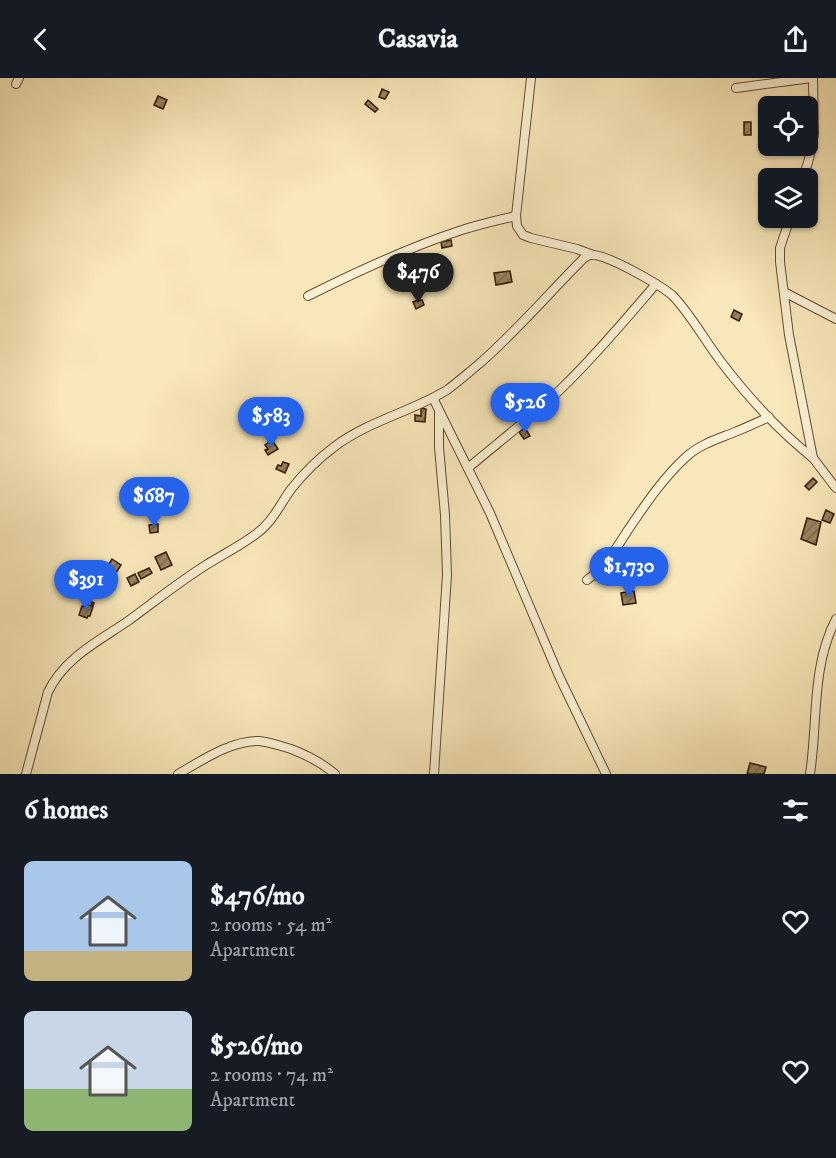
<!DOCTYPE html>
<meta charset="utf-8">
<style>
:root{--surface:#171b24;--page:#20242c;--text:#f1f3f6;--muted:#9ea1a6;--accent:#2563eb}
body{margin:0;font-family:"IM FELL DW Pica",serif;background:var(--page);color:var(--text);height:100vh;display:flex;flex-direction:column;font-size:22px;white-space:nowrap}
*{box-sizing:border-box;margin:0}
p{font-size:20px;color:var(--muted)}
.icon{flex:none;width:33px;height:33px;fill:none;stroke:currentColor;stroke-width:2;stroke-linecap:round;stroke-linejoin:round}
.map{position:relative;height:696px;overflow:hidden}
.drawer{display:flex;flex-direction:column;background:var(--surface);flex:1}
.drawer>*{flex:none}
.controls{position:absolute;left:758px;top:18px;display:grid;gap:12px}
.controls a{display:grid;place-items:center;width:60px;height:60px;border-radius:9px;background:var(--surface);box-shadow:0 2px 4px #0004;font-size:30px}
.price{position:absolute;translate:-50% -51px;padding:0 14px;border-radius:21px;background:var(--accent);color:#fff;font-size:20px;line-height:39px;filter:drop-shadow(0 2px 3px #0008)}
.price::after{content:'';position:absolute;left:50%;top:36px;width:18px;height:14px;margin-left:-9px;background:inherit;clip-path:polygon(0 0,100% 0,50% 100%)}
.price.current{background:#222;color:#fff}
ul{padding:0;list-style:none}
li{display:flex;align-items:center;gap:18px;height:150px;padding:0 24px}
li span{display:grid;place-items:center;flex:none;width:168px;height:120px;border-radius:9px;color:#555}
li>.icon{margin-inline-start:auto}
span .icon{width:72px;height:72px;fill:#fffc;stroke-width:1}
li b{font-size:26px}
h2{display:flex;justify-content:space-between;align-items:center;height:72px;padding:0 24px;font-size:26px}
header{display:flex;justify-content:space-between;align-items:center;height:78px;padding:0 24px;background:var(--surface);font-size:27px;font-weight:700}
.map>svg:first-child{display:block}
.building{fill:url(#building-hatch);stroke:#321801;stroke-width:1.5}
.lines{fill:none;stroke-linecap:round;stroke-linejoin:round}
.minor-casing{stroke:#644c2f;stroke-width:10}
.minor{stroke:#faefd2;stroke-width:8}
</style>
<header><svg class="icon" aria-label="back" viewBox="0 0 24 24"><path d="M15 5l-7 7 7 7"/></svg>Casavia<svg class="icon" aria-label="share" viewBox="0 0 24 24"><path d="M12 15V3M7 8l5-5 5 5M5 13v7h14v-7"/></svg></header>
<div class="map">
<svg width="836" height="696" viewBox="0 0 836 696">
<defs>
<pattern id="building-hatch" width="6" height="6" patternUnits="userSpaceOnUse" patternTransform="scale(1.5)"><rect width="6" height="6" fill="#998461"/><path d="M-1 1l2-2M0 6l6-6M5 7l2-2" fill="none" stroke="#7d6b4e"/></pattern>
</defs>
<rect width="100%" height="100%" fill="#f8e7ba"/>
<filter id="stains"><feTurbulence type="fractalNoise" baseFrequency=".00333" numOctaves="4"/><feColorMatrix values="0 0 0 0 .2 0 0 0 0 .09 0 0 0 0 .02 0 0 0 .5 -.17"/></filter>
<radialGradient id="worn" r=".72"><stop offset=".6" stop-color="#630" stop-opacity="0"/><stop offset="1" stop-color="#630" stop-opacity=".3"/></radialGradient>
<!-- building -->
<g class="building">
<path d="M382,11L389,14L385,21L379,19Z"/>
<path d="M158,18L167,22L163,31L154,27Z"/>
<path d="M368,22L378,31L375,34L365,26Z"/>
<rect x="744" y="44" width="7" height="13"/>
<path d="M451,162L452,168L442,170L441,164Z"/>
<path d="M510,193L512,204L496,207L494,195Z"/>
<path d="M418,222V223L422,222L424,227L416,231L413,224Z"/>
<path d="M734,232L742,236L739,243L731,239Z"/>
<path d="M421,330L426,331L425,344L415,343V337L421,338Z"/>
<path d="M525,350L530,358L524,361L519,354Z"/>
<path d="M272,362L278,371L268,377L265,372L268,371L265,367Z"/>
<path d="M283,384L289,386L285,395L276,391L278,387L281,388Z"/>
<path d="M813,400L817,404L809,412L805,408Z"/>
<path d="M826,432L834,436L830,445L822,442Z"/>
<path d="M807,440L821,444L816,467L801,461Z"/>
<path d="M158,446V454L150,455L149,447Z"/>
<path d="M166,474L172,487L161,492L155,479Z"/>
<path d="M112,481L121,487L116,495L107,489Z"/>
<path d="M149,490L152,495L141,501L138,495Z"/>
<path d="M135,496L139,504L131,508L127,500Z"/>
<path d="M634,513L636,525L623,527L621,515Z"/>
<path d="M92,524L94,525L90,538H88L87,540L79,537L82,528L86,529L87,526L91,528Z"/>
<path d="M750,685L766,689L764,696H747Z"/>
</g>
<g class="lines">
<!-- minor casing -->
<g class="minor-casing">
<g id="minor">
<path d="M531,0L516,138L517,148L523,157L531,160L577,171L593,177"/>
<path d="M16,6L19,0"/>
<path d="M736,10L812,0"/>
<path d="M803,100L809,81L814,56L813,0"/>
<path d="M790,140L780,170V184L789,257L813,380L836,410"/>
<path d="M784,214L836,241"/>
<path d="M308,218C358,193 409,169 462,152C480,146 498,142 516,138"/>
<path d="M433,320L490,435L559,598L606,696"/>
<path d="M468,390C500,363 533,338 563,309C596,277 626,241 656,206"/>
<path d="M587,502C605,489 616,471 628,452C645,427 663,400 686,379C700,366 718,361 735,354C747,349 758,344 769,339"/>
<path d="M26,696L48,614C64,580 99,563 128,543C154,524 179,504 206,487C222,477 240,468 256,456C273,444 280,426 292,410C304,395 318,381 334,369C368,343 411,334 447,312C458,304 468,295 479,286C517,253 548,216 584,180C587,178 589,177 592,177C607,176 662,208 673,218C692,238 705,263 722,285C748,319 779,353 813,380"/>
<path d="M178,696C201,683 232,662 259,663C270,664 281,668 291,671C307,677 322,685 335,696"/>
<path d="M434,696L447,497L445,437L439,369V333"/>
<path d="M810,696C818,645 811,589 836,541"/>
</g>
</g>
<!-- minor -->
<use href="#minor" class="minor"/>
</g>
<rect width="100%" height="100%" filter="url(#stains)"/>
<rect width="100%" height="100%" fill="url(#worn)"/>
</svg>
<div class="controls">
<a><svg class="icon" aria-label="locate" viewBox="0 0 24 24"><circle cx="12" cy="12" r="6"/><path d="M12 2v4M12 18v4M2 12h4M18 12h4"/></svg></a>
<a><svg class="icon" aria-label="layers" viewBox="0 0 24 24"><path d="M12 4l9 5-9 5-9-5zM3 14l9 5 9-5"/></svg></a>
</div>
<b class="price current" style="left:418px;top:226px">$476</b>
<b class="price" style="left:525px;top:356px">$526</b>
<b class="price" style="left:271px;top:370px">$583</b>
<b class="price" style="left:154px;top:450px">$687</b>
<b class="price" style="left:629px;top:520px">$1,730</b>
<b class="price" style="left:86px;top:533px">$391</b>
</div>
<section class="drawer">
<h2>6 homes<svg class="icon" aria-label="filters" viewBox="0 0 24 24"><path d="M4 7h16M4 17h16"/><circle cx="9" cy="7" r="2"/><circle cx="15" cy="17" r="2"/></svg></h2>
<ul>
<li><span style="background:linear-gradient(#a9c7e8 75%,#c2b280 0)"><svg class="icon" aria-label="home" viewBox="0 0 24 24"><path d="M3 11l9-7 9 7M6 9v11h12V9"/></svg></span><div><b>$476/mo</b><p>2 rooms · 54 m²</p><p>Apartment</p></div><svg class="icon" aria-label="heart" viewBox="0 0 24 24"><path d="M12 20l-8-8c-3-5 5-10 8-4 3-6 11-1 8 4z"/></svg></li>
<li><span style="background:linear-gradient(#c9d6e8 65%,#8fb573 0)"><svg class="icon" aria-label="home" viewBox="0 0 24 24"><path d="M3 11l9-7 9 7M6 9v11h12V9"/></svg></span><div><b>$526/mo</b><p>2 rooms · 74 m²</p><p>Apartment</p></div><svg class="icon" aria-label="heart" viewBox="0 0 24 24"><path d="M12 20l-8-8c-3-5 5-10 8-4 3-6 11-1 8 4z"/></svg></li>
</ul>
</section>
